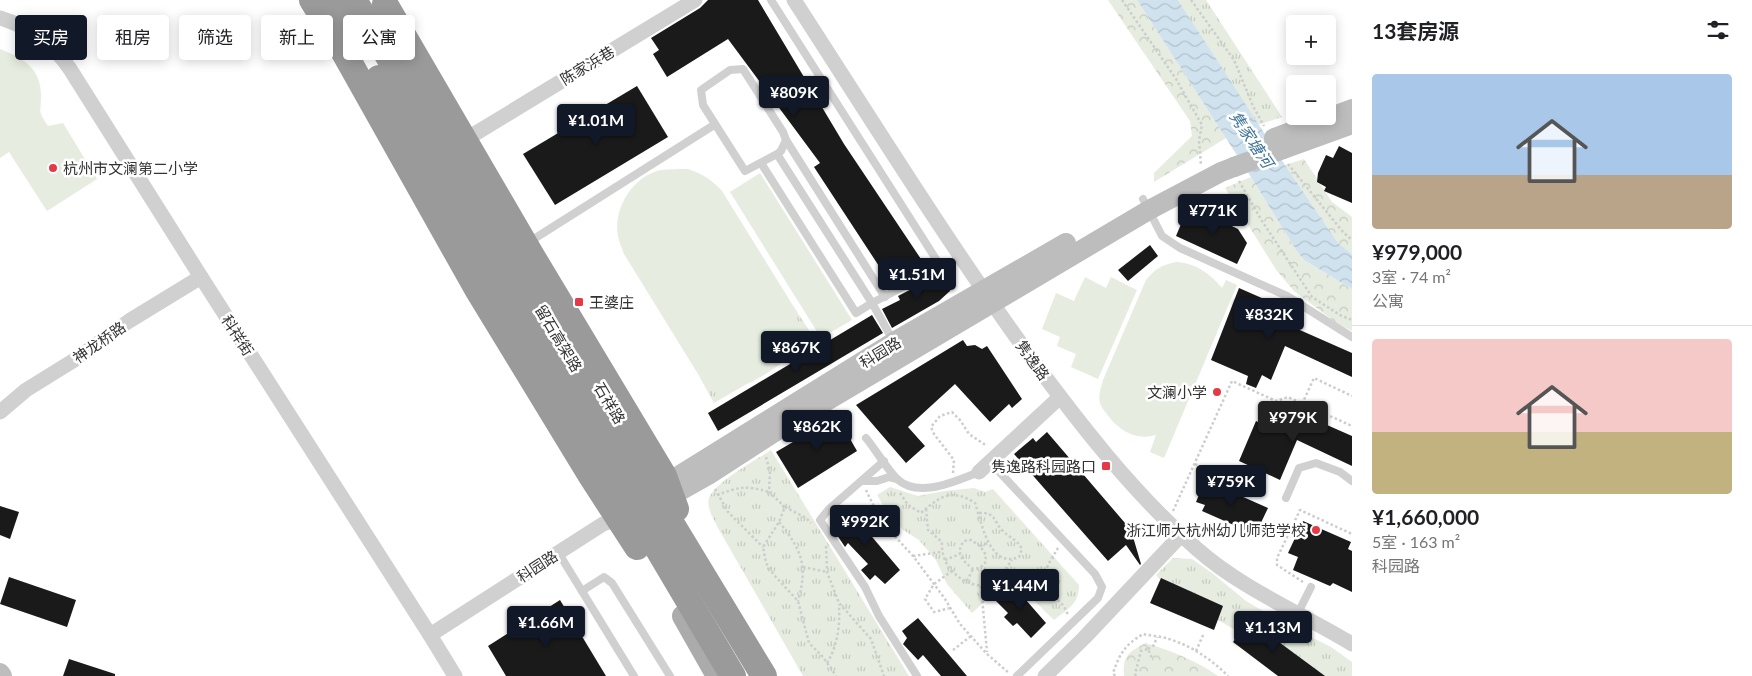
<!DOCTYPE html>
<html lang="zh">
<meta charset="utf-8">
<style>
:root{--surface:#fff;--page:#f2f2f2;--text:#202124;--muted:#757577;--line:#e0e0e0;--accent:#111827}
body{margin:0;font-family:Lato,"Noto Sans SC",sans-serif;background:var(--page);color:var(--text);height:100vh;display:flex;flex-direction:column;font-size:19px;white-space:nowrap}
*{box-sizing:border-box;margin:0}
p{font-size:16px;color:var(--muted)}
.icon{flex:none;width:28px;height:28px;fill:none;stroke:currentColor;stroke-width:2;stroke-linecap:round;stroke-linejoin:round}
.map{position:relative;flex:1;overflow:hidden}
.details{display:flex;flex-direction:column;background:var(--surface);width:400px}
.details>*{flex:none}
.guide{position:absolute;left:15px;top:15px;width:475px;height:45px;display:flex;gap:10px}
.controls{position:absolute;left:1286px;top:15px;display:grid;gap:10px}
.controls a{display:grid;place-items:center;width:50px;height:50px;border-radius:5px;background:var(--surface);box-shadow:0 2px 12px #0003;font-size:25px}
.price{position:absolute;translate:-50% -42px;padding:0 11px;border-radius:5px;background:var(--accent);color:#fff;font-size:16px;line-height:32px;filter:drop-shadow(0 1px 2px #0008)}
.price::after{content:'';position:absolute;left:50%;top:30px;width:15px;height:11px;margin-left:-8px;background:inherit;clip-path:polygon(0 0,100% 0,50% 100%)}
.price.current{background:#222;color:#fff}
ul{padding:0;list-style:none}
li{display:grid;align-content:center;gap:10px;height:265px;padding:0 20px}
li+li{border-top:1px solid var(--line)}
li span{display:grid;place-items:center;height:155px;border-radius:5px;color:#555}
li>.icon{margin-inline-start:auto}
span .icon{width:90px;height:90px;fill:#fffc;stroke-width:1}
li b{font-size:21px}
h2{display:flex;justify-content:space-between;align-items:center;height:60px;padding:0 20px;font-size:21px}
.tag{padding:0 18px;border-radius:5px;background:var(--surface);box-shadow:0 2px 12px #0003;font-size:18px;line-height:45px}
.tag.current{background:var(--accent);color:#fff}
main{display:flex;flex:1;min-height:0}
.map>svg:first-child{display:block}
.grass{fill:url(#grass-tufts)}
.forest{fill:url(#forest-crowns)}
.park{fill:#e6ecdf}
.water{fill:url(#water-waves)}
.building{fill:#1a1a1a}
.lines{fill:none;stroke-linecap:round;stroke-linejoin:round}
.path{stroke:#cdcdcd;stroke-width:2.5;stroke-dasharray:2.5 2.5;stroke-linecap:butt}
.lane{stroke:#d0d0d0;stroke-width:8}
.street{stroke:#d0d0d0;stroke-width:15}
.secondary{stroke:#bdbdbd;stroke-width:20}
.primary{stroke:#ababab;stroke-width:22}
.highway{stroke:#9a9a9a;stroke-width:26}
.secondary-bridge{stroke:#bdbdbd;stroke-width:20}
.highway-bridge{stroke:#9a9a9a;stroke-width:26}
.poi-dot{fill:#e63946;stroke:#fff;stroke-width:2}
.labels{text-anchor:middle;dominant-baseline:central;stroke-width:5;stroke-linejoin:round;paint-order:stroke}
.street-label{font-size:15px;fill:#333;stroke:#fff}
.poi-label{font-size:15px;fill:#333;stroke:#fff;text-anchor:end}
.water-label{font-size:16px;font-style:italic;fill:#3f7597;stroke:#fff}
</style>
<main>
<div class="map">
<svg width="1352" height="676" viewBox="0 0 1352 676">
<defs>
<pattern id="grass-tufts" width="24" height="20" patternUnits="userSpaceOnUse" patternTransform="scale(1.25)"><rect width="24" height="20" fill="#e6ecdf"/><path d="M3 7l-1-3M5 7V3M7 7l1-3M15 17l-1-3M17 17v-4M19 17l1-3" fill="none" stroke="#c6cbc0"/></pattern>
<pattern id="forest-crowns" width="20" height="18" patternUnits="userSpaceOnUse" patternTransform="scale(1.25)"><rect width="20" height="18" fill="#e6ecdf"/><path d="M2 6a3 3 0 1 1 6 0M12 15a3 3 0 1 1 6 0" fill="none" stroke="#c6cbc0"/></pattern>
<pattern id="water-waves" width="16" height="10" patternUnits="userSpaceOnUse" patternTransform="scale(1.25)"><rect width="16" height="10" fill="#cfe2ee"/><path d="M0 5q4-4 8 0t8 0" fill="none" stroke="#b2c2cd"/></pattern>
</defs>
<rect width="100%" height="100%" fill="#fff"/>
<!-- grass -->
<g class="grass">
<path d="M1178,0H1206L1282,117L1258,125Z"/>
<path d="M792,304L816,341L784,361L792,354L797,321Z"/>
<path d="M698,374C711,383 728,389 745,385L714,403Z"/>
<path d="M771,450L909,676H803L718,528C714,519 706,508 709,498C715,482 756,460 771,450Z"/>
<path d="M890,487L918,496L944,491L974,488L985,492L993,489L1079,585C1079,604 1068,609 1054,620L1011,578L972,613L947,584L936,560L919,540L903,530L886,510L877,495Z"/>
<path d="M1173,558L1192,559L1212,573L1246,601L1285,624L1331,647L1352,662V676H1286L1247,637L1169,591L1156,575Z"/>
</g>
<!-- forest -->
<g class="forest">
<path d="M1108,0H1137L1226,138L1154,182V173L1192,136L1190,121Z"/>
<path d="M1304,159L1332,202L1352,217V254L1338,243L1285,165Z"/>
<path d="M1251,177L1296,250L1304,260L1352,289V331L1338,324L1294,291L1277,271L1225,188Z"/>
<path d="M1145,643C1172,651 1195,660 1218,676H1124C1122,656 1129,652 1145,643Z"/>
</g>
<!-- park -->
<g class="park">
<path d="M0,49C23,58 41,68 41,96C41,114 37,109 48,126L63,123L97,179L47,211L9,152L0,158Z"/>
<path d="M688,169C703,174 712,180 722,191L792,304C796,315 800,327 798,338C798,344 793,352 790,356C781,365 749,386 737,387C722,389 709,382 698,374L624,254C622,248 619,242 618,236C613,208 633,176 661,170C670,169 679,169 688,169Z"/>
<path d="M760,173L852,320L821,338L730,192Z"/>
<path d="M1176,262C1196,263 1209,273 1222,288L1226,280L1237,285L1164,458L1150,452L1156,435C1135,441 1118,430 1106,413C1104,410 1101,407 1100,403C1098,395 1101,388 1103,380L1146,280C1155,269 1162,265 1176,262Z"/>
<path d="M1085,277L1106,288L1111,277L1137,290L1098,379L1071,367L1076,354L1057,346L1060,337L1042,329L1056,293L1074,301Z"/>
</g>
<!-- water -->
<path class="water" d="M1137,0H1178L1285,165L1338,243L1352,254V289L1304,260L1296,250L1251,177Z"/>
<!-- building -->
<g class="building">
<path d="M708,0H758L844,144L927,268L892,286L814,167L820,163L728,39L667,77L653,54L659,50L651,38L700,8Z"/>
<path d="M637,86L668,137L555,205L523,154Z"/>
<path d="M1339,146L1352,153V203L1324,191L1326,187L1317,182L1318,173L1326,155L1333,158Z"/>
<path d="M1203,212L1238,229L1247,243L1237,264L1176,236L1184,217Z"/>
<path d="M1150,245L1158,256L1128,281L1118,270Z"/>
<path d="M946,276L952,283L950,291L939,301L892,328L882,309L900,300L898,296L933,278L935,281Z"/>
<path d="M1239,288L1298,314L1293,327L1352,353V377L1285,346L1271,380L1262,375L1256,388L1246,384L1248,376L1211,360Z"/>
<path d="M872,315L883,333L718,431L708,413Z"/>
<path d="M963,340L967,346L975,345L982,349L987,346L1022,399L1012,408L1009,404L990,422L955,384L908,427L925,446L906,463L856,405Z"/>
<path d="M1286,407L1352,436V466L1297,440L1280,480L1239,461L1256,421L1275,430Z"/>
<path d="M837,416L857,451L798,488L776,452Z"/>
<path d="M1047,432L1131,530L1141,564L1140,565L1126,545L1108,561L1014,454L1033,438L1036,442Z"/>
<path d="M1205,480L1268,508L1258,529L1247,525L1245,530L1202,511L1205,505L1196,502Z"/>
<path d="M0,506L19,512L10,539L0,535Z"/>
<path d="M846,506L900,570L885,584L875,575L870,580L861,570L868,564L848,543L845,547L837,535L840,532L830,522Z"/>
<path d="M1303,521L1351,542L1348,549L1352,551V592L1333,583L1330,586L1293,570L1298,557L1288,553Z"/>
<path d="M9,577L76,600L67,627L0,604Z"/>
<path d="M1161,578L1223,606L1214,630L1150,603Z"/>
<path d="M1012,584L1046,623L1031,638L1017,623L1013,626L1004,617L1008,613L994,599Z"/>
<path d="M560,600L606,676H506L488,646Z"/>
<path d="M918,618L967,676H941L923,655L918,660L903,644L907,638L902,631Z"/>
<path d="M1249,620L1325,676H1278L1233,642Z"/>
<path d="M69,659L115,674V676H63Z"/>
</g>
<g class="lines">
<!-- path -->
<g class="path">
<path d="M1122,0L1176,79L1202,125L1199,140L1201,165"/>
<path d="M1191,0L1234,60L1253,106L1264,126"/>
<path d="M1288,164L1343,232L1352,240"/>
<path d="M1239,181L1262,221L1312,297L1340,315L1352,320"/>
<path d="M1302,404L1314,378L1352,396"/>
<path d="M766,457L770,472L769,492L785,507L779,522L763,547L766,563L774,575L798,601L809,643L823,657L836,676"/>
<path d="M1195,464L1242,485"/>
<path d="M953,473L954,460L934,434L931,427L940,416L952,412L960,420L969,434L987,446"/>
<path d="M715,489L728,512L763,547"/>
<path d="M866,490L881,521L913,556L945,599L960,624L987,654L1009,673"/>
<path d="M900,493L908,505L921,513C940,496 952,488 975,503C982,523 989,569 1019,557L1022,549C1016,538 1009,538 1002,530C993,521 996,512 979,513"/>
<path d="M717,495C739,487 746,485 769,492"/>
<path d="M785,507L806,518L811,523"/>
<path d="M926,509L928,530L942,542C941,561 952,576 970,583C975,585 983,587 988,585C999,581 1006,568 1012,560"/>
<path d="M1173,511L1232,381L1276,401L1288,397L1352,426"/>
<path d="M779,522C802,550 808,566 798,601"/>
<path d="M826,546L827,572L839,603L871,639L884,676"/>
<path d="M980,546L971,540L964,541C955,553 962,560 973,569L980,568L985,563L986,555L980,546L988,543"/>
<path d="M1058,548C1051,560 1037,578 1049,591C1058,602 1062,600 1068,615"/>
<path d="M913,556L941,552"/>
<path d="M945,560L960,554"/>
<path d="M803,567L827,572"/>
<path d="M967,581L973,569"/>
<path d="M1303,582L1277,565V558L1300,510L1352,534"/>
<path d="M981,586L987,652"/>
<path d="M950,608L934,612L925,599L934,584L952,571"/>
<path d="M1148,649L1154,645L1157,637"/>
<path d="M953,650L971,636"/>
<path d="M1196,651L1204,633"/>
<path d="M827,663C838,645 840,625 839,604"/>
<path d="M1115,676L1113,673C1120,653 1125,645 1143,634C1151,636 1161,636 1169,639C1192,646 1212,660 1228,676"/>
<path d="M1136,676L1135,674L1141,651L1148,649L1152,658"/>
</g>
<!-- lane -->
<g class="lane">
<path d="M786,140L885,297"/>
<path d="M777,154L745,171L703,105L701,90L730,70L743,69L783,132L786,140L781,151L777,154L872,303L894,342"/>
<path d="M761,163L856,313L872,303L941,267L771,0"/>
<path d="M1143,199L1162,236L1180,248L1287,296L1352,337"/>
<path d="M529,242L714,125"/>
<path d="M866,438C876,450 886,468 897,479C919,499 955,481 979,472"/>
<path d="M884,461L829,509L820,520L865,587L879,616L917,676"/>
<path d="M990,462L1095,574L1102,587L1098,598L1017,676"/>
<path d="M862,481H877L889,477L897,479"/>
<path d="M1286,498L1299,468L1316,463L1340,472L1352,481"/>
<path d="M558,552L634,676"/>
<path d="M582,591L604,577L612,583L670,676"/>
<path d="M1298,613L1311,587"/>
</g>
<!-- street -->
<g class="street">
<path d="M794,0C871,119 946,240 1029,355C1079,423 1133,493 1197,549C1242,589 1301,613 1352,644"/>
<path d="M0,18C29,27 53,44 70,69L201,277L430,635L455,676"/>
<path d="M458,144L695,0"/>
<path d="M0,412L26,390L76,359L129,321L201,277"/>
<path d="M979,472L1060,397"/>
<path d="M430,635L603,524L625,516"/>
<path d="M1045,676L1084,638L1182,534"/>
</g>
<!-- secondary -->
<g class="secondary">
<path d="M1274,138L1352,109"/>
<path d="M1283,149L1352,124"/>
<path d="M656,490L894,342L1066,243"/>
<path d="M660,502L708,475L776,431L1149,210L1221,172L1234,167"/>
<path d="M0,673L2,676"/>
</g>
<!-- primary -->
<path class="primary" d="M683,616L717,676"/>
<!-- highway -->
<path class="highway" d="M312,0L342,49"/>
<!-- secondary-bridge -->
<path class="secondary-bridge" d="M1234,167L1283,149"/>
<!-- highway-bridge -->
<g class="highway-bridge">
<path d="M333,0L354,36"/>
<path d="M354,0L764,676"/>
<path d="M385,4L532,256L664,476L676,509"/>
<path d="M342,49L477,289L591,476L637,547"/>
<path d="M379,78L733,676"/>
</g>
</g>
<!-- markers -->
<g class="poi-dot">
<circle cx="53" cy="168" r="5"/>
<rect x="574" y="297" width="10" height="10" rx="2.5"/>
<circle cx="1217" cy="392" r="5"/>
<rect x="1101" y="461" width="10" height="10" rx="2.5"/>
<circle cx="1316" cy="530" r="5"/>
</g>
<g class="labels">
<!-- street labels -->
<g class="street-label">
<text transform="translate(587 65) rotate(-31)">陈家浜巷</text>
<text transform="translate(238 335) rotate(57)">科祥街</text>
<text transform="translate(559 338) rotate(59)">留石高架路</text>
<text transform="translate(99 342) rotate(-35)">神龙桥路</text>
<text transform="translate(880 352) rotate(-31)">科园路</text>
<text transform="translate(1033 360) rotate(54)">隽逸路</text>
<text transform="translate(610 403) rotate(59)">石祥路</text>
<text transform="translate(537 566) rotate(-33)">科园路</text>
</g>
<!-- poi labels -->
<g class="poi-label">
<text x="63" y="168" text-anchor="start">杭州市文澜第二小学</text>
<text x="589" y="302" text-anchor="start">王婆庄</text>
<text x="1207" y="392">文澜小学</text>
<text x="1096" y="466">隽逸路科园路口</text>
<text x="1306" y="530">浙江师大杭州幼儿师范学校</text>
</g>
<!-- water labels -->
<g class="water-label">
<text transform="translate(1252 139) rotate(56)">隽家塘河</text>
</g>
</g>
</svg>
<div class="controls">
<a>+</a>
<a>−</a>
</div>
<b class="price" style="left:794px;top:118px">¥809K</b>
<b class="price" style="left:596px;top:146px">¥1.01M</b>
<b class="price" style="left:1213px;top:236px">¥771K</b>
<b class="price" style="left:917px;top:300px">¥1.51M</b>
<b class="price" style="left:1269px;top:340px">¥832K</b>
<b class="price" style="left:796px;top:373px">¥867K</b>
<b class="price current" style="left:1293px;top:443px">¥979K</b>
<b class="price" style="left:817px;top:452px">¥862K</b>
<b class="price" style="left:1231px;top:507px">¥759K</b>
<b class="price" style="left:865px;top:547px">¥992K</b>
<b class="price" style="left:1020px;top:611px">¥1.44M</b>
<b class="price" style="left:546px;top:648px">¥1.66M</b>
<b class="price" style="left:1273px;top:653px">¥1.13M</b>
<div class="guide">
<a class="tag current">买房</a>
<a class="tag">租房</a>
<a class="tag">筛选</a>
<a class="tag">新上</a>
<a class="tag">公寓</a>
</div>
</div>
<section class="details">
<h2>13套房源<svg class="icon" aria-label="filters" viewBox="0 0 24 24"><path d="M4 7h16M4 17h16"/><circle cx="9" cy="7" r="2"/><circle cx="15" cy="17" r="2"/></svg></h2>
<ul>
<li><span style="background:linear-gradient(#a9c7e8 65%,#b9a48a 0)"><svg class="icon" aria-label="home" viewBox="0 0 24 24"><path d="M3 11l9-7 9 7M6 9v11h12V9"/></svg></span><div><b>¥979,000</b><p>3室 · 74 m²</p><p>公寓</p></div></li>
<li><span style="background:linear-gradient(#f6c9c9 60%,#c2b280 0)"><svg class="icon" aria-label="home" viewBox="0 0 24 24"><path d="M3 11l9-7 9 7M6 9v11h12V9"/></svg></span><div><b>¥1,660,000</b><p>5室 · 163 m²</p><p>科园路</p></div></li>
</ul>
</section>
</main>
